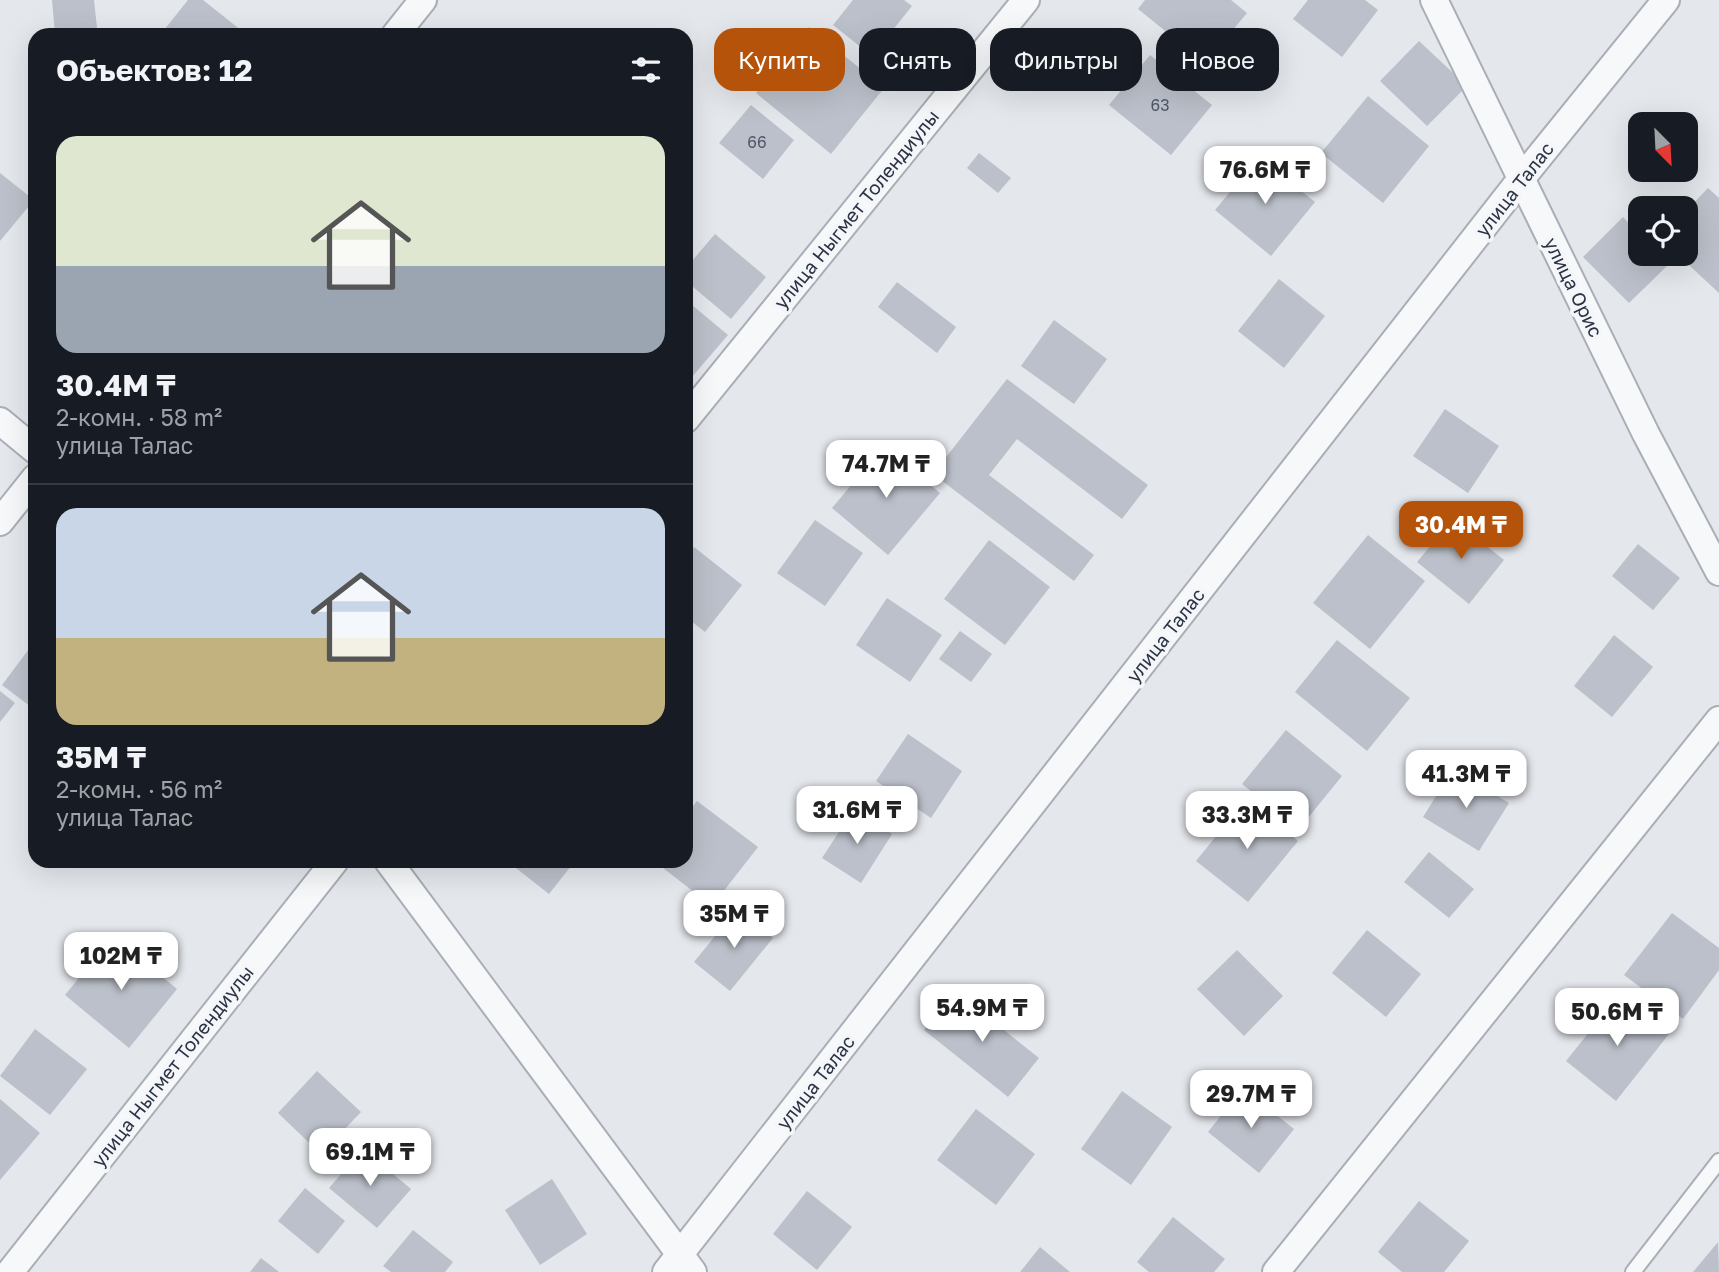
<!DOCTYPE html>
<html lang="ru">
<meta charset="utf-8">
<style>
:root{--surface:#171b24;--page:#242831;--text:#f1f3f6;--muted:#9ea1a6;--line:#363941;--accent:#b45309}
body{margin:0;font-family:"Golos Text",sans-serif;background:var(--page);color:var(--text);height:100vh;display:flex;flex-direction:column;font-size:26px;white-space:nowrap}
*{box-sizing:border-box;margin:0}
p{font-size:23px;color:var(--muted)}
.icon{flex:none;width:38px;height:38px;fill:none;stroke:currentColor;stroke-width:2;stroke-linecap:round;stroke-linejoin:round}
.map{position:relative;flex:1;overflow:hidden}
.panel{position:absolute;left:28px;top:28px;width:665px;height:840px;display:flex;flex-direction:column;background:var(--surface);border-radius:21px;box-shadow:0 7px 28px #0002}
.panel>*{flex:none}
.guide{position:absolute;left:714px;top:28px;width:665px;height:63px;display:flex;gap:14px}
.needle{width:46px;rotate:156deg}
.tools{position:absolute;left:1628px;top:112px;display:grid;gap:14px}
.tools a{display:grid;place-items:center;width:70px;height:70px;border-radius:14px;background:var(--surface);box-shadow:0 7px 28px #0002;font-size:35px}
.price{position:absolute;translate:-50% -60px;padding:0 16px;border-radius:14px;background:#fff;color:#222;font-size:23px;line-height:46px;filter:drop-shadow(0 2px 4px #0008)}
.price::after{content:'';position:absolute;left:50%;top:42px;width:21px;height:16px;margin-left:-10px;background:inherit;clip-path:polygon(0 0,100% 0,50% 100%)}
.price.selected{background:var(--accent);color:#fff}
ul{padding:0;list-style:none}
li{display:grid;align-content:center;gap:14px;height:371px;padding:0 28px}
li+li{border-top:2px solid var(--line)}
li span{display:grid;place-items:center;height:217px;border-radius:21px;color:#555}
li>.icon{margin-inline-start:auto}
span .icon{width:126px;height:126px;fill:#fffc;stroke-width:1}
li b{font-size:30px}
h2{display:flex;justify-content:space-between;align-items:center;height:84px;padding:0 28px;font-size:30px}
.tag{padding:0 24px;border-radius:21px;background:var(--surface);box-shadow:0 7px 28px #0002;font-size:24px;line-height:63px}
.tag.selected{background:var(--accent);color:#fff}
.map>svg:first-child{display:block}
.building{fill:#bbc0ca}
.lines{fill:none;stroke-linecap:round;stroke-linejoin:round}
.lane-casing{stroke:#a9aeb7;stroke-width:18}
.street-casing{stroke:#a9aeb7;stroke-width:30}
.lane{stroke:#f7f8fa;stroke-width:14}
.street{stroke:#f7f8fa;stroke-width:26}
.labels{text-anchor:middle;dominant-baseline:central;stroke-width:7;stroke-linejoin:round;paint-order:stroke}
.number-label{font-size:16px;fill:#4f5766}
.street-label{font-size:19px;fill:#2b3445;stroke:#f4f6f9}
</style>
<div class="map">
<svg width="1719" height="1272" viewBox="0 0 1719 1272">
<rect width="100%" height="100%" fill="#e4e7ec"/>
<!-- building -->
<g class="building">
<path d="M52,0H94L97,28L55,33Z"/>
<path d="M188,0H203L247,35H160Z"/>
<path d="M853,0H904L912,6L872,56L833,25Z"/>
<path d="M1145,0H1231L1247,13L1205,63L1138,9Z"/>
<path d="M1308,0H1365L1378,10L1342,57L1293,19Z"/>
<path d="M809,27L884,88L831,154L756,93Z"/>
<path d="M1419,41L1467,86L1427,126L1380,81Z"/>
<path d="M1150,55L1212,105L1171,155L1109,105Z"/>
<path d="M1368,96L1429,146L1383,203L1321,153Z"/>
<path d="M751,105L794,140L763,179L719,143Z"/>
<path d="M979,153L1011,178L998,193L967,168Z"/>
<path d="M1259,157L1315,202L1271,256L1215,210Z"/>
<path d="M0,173L34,200L0,241Z"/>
<path d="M1708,188L1719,198V293L1677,254H1685V212Z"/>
<path d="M1623,217L1640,235V254H1659L1669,264L1629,303L1583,257Z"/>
<path d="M715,234L766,277L731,319L686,281V268Z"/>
<path d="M1279,279L1325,316L1284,368L1238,331Z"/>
<path d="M897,282L956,327L937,353L878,307Z"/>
<path d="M686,300L728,335L691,378L686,373Z"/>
<path d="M1054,320L1107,359L1074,404L1021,366Z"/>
<path d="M1007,379L1148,485L1122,519L1017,439L989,475L1094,555L1074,581L933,474Z"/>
<path d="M1445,409L1499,446L1468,493L1413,456Z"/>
<path d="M884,446L940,493L888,555L832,508Z"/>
<path d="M1453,519L1504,560L1469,604L1417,562Z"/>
<path d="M815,520L863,553L825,606L777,573Z"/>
<path d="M1368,535L1425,581L1370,649L1313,603Z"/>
<path d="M989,540L1050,587L1005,645L944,599Z"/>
<path d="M1638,544L1680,578L1653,610L1612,576Z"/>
<path d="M694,547L742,585L705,632L686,617V558Z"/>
<path d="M887,598L942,635L910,682L856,645Z"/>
<path d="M960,631L992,654L971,682L939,659Z"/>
<path d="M1614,635L1653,667L1612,717L1574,686Z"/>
<path d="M1337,640L1410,698L1367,751L1295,692Z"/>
<path d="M35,641V710L2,685Z"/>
<path d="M0,691L15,703L0,722Z"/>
<path d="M1286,730L1342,776L1299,829L1242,784Z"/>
<path d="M908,734L962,771L931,818L876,781Z"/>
<path d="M1453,769L1509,803L1479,851L1423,817Z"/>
<path d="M1246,799L1298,841L1248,902L1196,861Z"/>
<path d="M697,801L758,847L712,906L654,861H686V815Z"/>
<path d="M854,809L892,834L861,883L822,858Z"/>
<path d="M1429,852L1474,889L1449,918L1404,882Z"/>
<path d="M507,861H575L549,894Z"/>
<path d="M737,909L773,938L730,991L694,962Z"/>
<path d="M1672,913L1719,948V970L1683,1019L1624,975Z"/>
<path d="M1367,930L1421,974L1386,1017L1332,973Z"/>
<path d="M113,936L177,989L129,1048L65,995Z"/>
<path d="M1237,950L1283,996L1244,1036L1197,989Z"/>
<path d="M955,991L1039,1058L1008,1097L924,1030Z"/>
<path d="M1619,995L1669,1034L1616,1101L1566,1061Z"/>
<path d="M35,1029L87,1069L50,1115L0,1076Z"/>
<path d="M317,1071L361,1112L321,1154L278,1113Z"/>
<path d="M1243,1088L1294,1129L1259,1173L1208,1132Z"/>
<path d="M1122,1091L1172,1127L1131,1185L1081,1149Z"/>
<path d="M0,1099L40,1133L0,1180Z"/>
<path d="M976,1109L1035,1154L996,1205L937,1160Z"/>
<path d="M363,1149L411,1189L377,1228L329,1188Z"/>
<path d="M552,1179L587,1234L540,1265L505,1210Z"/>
<path d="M305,1188L345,1221L318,1254L278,1221Z"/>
<path d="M807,1191L852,1227L817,1270L773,1234Z"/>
<path d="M1419,1201L1469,1241L1444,1272H1402L1378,1252Z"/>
<path d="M1173,1217L1225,1259L1214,1272H1149L1137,1262Z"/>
<path d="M413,1230L453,1262L445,1272H391L383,1266Z"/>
<path d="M1718,1242L1719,1272H1693Z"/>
<path d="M1040,1247L1070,1272H1020Z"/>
<path d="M261,1258L279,1272H250Z"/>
</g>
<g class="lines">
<!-- lane casing -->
<g class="lane-casing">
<path id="lane" d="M1633,1272L1719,1161"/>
</g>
<!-- street casing -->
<g class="street-casing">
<g id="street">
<path d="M1434,0L1646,434L1719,572"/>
<path d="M395,35L423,0"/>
<path d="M686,419L1026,0"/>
<path d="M0,421L35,450"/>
<path d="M0,522L35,478"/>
<path d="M388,861L693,1272"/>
<path d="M10,1272L335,861"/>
<path d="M666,1272L1521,179L1666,0"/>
<path d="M1276,1272L1719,720"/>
</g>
</g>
<!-- lane -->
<use href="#lane" class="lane"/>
<!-- street -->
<use href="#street" class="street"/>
</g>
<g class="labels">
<!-- number labels -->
<g class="number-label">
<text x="1160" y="105">63</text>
<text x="757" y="142">66</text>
</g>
<!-- street labels -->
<g class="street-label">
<text transform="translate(1514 189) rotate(-52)">улица Талас</text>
<text transform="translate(856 209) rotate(-51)">улица Ныгмет Толендиулы</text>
<text transform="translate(1574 287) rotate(64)">улица Орис</text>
<text transform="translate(1165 635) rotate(-52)">улица Талас</text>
<text transform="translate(172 1066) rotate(-52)">улица Ныгмет Толендиулы</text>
<text transform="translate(815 1082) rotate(-52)">улица Талас</text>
</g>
</g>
</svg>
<div class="tools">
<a><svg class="needle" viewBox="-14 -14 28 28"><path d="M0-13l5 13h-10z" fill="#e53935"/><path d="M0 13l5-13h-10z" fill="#9ea1a6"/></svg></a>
<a><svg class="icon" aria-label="locate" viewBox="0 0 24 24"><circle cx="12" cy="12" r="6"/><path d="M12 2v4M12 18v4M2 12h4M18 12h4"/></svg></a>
</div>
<b class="price" style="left:1265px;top:206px">76.6M ₸</b>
<b class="price" style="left:886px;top:500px">74.7M ₸</b>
<b class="price selected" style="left:1461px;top:561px">30.4M ₸</b>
<b class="price" style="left:1466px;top:810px">41.3M ₸</b>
<b class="price" style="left:857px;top:846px">31.6M ₸</b>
<b class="price" style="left:1247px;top:851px">33.3M ₸</b>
<b class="price" style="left:734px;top:950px">35M ₸</b>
<b class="price" style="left:121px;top:992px">102M ₸</b>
<b class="price" style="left:982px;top:1044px">54.9M ₸</b>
<b class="price" style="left:1617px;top:1048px">50.6M ₸</b>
<b class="price" style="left:1251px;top:1130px">29.7M ₸</b>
<b class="price" style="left:370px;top:1188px">69.1M ₸</b>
<div class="guide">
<a class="tag selected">Купить</a>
<a class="tag">Снять</a>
<a class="tag">Фильтры</a>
<a class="tag">Новое</a>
</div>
<section class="panel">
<h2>Объектов: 12<svg class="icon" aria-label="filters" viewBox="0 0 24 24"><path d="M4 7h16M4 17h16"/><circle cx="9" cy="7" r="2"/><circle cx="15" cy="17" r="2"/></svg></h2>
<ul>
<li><span style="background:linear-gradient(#dfe7d0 60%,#9aa5b1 0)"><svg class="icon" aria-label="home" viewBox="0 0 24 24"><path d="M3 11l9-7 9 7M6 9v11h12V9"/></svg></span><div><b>30.4M ₸</b><p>2-комн. · 58 m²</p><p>улица Талас</p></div></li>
<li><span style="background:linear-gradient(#c9d6e8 60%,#c2b280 0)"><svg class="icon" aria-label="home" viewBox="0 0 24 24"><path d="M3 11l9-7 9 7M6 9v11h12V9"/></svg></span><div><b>35M ₸</b><p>2-комн. · 56 m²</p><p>улица Талас</p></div></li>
</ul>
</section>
</div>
